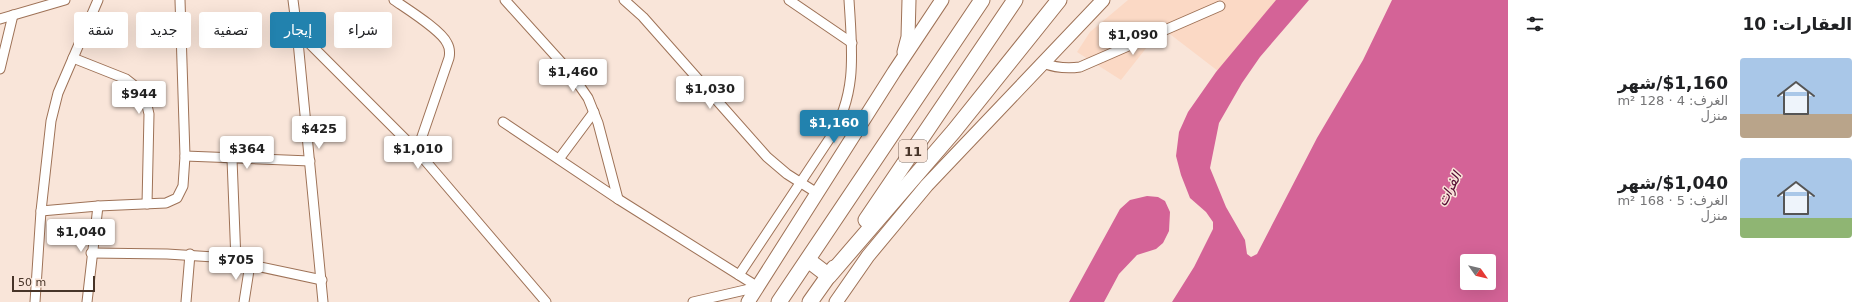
<!DOCTYPE html>
<html lang="ar">
<meta charset="utf-8">
<style>
:root{--surface:#fff;--page:#f6f6f6;--text:#202124;--muted:#757577;--accent:#2282ae}
body{margin:0;font-family:"DejaVu Sans",Vazirmatn,sans-serif;background:var(--page);color:var(--text);direction:rtl;height:100vh;display:flex;flex-direction:column;font-size:15px;white-space:nowrap}
*{box-sizing:border-box;margin:0}
p{font-size:13px;color:var(--muted)}
.icon{flex:none;width:22px;height:22px;fill:none;stroke:currentColor;stroke-width:2;stroke-linecap:round;stroke-linejoin:round}
.map{position:relative;flex:1;overflow:hidden;direction:ltr}
.sheet{display:flex;flex-direction:column;background:var(--surface);width:360px}
.sheet>*{flex:none}
.guide{position:absolute;left:12px;top:12px;width:380px;height:36px;direction:rtl;display:flex;gap:8px}
.needle{width:26px;rotate:124deg}
.buttons{position:absolute;left:1460px;top:254px;display:grid;gap:8px}
.buttons a{display:grid;place-items:center;width:36px;height:36px;border-radius:4px;background:var(--surface);box-shadow:0 4px 16px #0002;font-size:20px}
.scale{position:absolute;left:12px;bottom:10px;width:83px;box-sizing:border-box;padding-left:4px;border:2px solid #473428;border-top:0;font-size:11px;line-height:14px;white-space:nowrap;color:#473428;-webkit-text-stroke:3px #f9e5d9;paint-order:stroke}
.price{position:absolute;translate:-50% -34px;padding:0 9px;border-radius:4px;background:#fff;color:#222;font-size:13px;line-height:26px;filter:drop-shadow(0 1px 2px #0008)}
.price::after{content:'';position:absolute;left:50%;top:24px;width:12px;height:9px;margin-left:-6px;background:inherit;clip-path:polygon(0 0,100% 0,50% 100%)}
.price.current{background:var(--accent);color:#fff}
ul{padding:0;list-style:none}
li{display:flex;align-items:center;gap:12px;height:100px;padding:0 16px}
li span{display:grid;place-items:center;flex:none;width:112px;height:80px;border-radius:4px;color:#555}
li>.icon{margin-inline-start:auto}
span .icon{width:48px;height:48px;fill:#fffc;stroke-width:1}
li b{font-size:17px}
h2{display:flex;justify-content:space-between;align-items:center;height:48px;padding:0 16px;font-size:17px}
.pill{padding:0 14px;border-radius:4px;background:var(--surface);box-shadow:0 4px 16px #0002;font-size:14px;line-height:36px}
.pill.current{background:var(--accent);color:#fff}
main{display:flex;flex:1;min-height:0}
.map>svg:first-child{display:block}
.built{fill:#fbd9c5}
.water{fill:#d46397;fill-rule:evenodd}
.lines{fill:none;stroke-linecap:round;stroke-linejoin:round}
.minor-casing{stroke:#9e7257;stroke-width:11}
.secondary-casing{stroke:#9e7257;stroke-width:15}
.trunk-casing{stroke:#9e7257;stroke-width:17}
.minor{stroke:#fff;stroke-width:9}
.secondary{stroke:#fff;stroke-width:13}
.trunk{stroke:#fff;stroke-width:15}
.labels{text-anchor:middle;dominant-baseline:central;stroke-width:3;stroke-linejoin:round;paint-order:stroke}
.shield{fill:#f9e5d9;stroke:#7c695d;stroke-width:1}
.shield-label{font-size:13px;font-weight:bold;fill:#473428}
.water-label{font-size:15px;font-style:italic;fill:#520930;stroke:#f9e5d9}
</style>
<main>
<section class="sheet">
<h2>العقارات: 10<svg class="icon" aria-label="filters" viewBox="0 0 24 24"><path d="M4 7h16M4 17h16"/><circle cx="9" cy="7" r="2"/><circle cx="15" cy="17" r="2"/></svg></h2>
<ul>
<li><span style="background:linear-gradient(#a9c7e8 70%,#b9a48a 0)"><svg class="icon" aria-label="home" viewBox="0 0 24 24"><path d="M3 11l9-7 9 7M6 9v11h12V9"/></svg></span><div><b>$1,160/شهر</b><p>الغرف: 4 · 128 m²</p><p>منزل</p></div></li>
<li><span style="background:linear-gradient(#a9c7e8 75%,#8fb573 0)"><svg class="icon" aria-label="home" viewBox="0 0 24 24"><path d="M3 11l9-7 9 7M6 9v11h12V9"/></svg></span><div><b>$1,040/شهر</b><p>الغرف: 5 · 168 m²</p><p>منزل</p></div></li>
</ul>
</section>
<div class="map">
<svg width="1508" height="302" viewBox="0 0 1508 302">
<rect width="100%" height="100%" fill="#f9e5d9"/>
<!-- built -->
<path class="built" d="M1128,0H1300L1231,81L1162,28L1121,80L1077,52L1090,32Z"/>
<!-- water -->
<g class="water">
<path d="M1276,0H1309L1260,57L1242,83L1219,123L1210,168L1226,207L1245,240L1247,254L1251,257L1257,254L1317,138L1363,60L1392,0H1508V302H1172L1194,267L1213,229V222L1206,212L1190,198L1181,175L1176,156L1179,132L1188,112L1216,72ZM1467,261H1489V283H1467Z"/>
<path d="M1147,196L1158,197L1165,201L1170,212L1169,231L1163,243L1156,249L1137,255L1119,274L1104,302H1069L1120,209L1130,200Z"/>
</g>
<g class="lines">
<!-- minor casing -->
<g class="minor-casing">
<g id="minor">
<path d="M293,0L297,31L323,302"/>
<path d="M394,0C407,9 441,30 447,43C450,48 450,53 449,58L417,151"/>
<path d="M505,0L570,72L588,98L598,123L618,199"/>
<path d="M624,0L643,17L767,157L787,174L817,193"/>
<path d="M789,0L852,43"/>
<path d="M0,19L65,0"/>
<path d="M297,31L417,151L546,302"/>
<path d="M73,58L126,79L140,90L145,97L149,114L147,204"/>
<path d="M1043,63C1056,68 1066,69 1080,67L1220,6"/>
<path d="M0,69L13,15"/>
<path d="M503,122L618,199L758,287"/>
<path d="M185,156L310,161"/>
<path d="M232,159L236,261"/>
<path d="M559,159L594,112"/>
<path d="M41,211L98,206L166,203L177,198L183,186L185,156L180,0"/>
<path d="M91,253L167,254L214,257L322,280"/>
<path d="M739,275L830,138C858,93 852,50 849,0"/>
<path d="M35,302L41,211L51,121L58,93L98,0"/>
<path d="M87,302L98,206"/>
<path d="M186,302L190,254"/>
<path d="M244,302L250,264"/>
<path d="M693,302L758,287"/>
</g>
</g>
<!-- secondary casing -->
<g class="secondary-casing">
<g id="secondary">
<path d="M904,52L908,37L909,0"/>
<path d="M748,302L894,72L942,0"/>
<path d="M836,302L868,256L927,185L1103,0"/>
</g>
</g>
<!-- trunk casing -->
<g class="trunk-casing">
<g id="trunk">
<path d="M866,220L1015,0"/>
<path d="M808,260L829,276L954,131L1059,0"/>
<path d="M779,302L982,0"/>
<path d="M810,302L834,268"/>
</g>
</g>
<!-- minor -->
<use href="#minor" class="minor"/>
<!-- secondary -->
<use href="#secondary" class="secondary"/>
<!-- trunk -->
<use href="#trunk" class="trunk"/>
</g>
<g class="labels">
<!-- shield labels -->
<rect class="shield" x="899" y="140" width="28" height="22" rx="3"/>
<g class="shield-label">
<text x="913" y="151">11</text>
</g>
<!-- water labels -->
<g class="water-label">
<text transform="translate(1449 189) rotate(-63)">الفرات</text>
</g>
</g>
</svg>
<div class="buttons">
<a><svg class="needle" viewBox="-14 -14 28 28"><path d="M0-13l5 13h-10z" fill="#e53935"/><path d="M0 13l5-13h-10z" fill="#757577"/></svg></a>
</div>
<div class="scale">50 m</div>
<b class="price" style="left:1133px;top:56px">$1,090</b>
<b class="price" style="left:573px;top:93px">$1,460</b>
<b class="price" style="left:710px;top:110px">$1,030</b>
<b class="price" style="left:139px;top:115px">$944</b>
<b class="price current" style="left:834px;top:144px">$1,160</b>
<b class="price" style="left:319px;top:150px">$425</b>
<b class="price" style="left:247px;top:170px">$364</b>
<b class="price" style="left:418px;top:170px">$1,010</b>
<b class="price" style="left:81px;top:253px">$1,040</b>
<b class="price" style="left:236px;top:281px">$705</b>
<div class="guide">
<a class="pill">شراء</a>
<a class="pill current">إيجار</a>
<a class="pill">تصفية</a>
<a class="pill">جديد</a>
<a class="pill">شقة</a>
</div>
</div>
</main>
